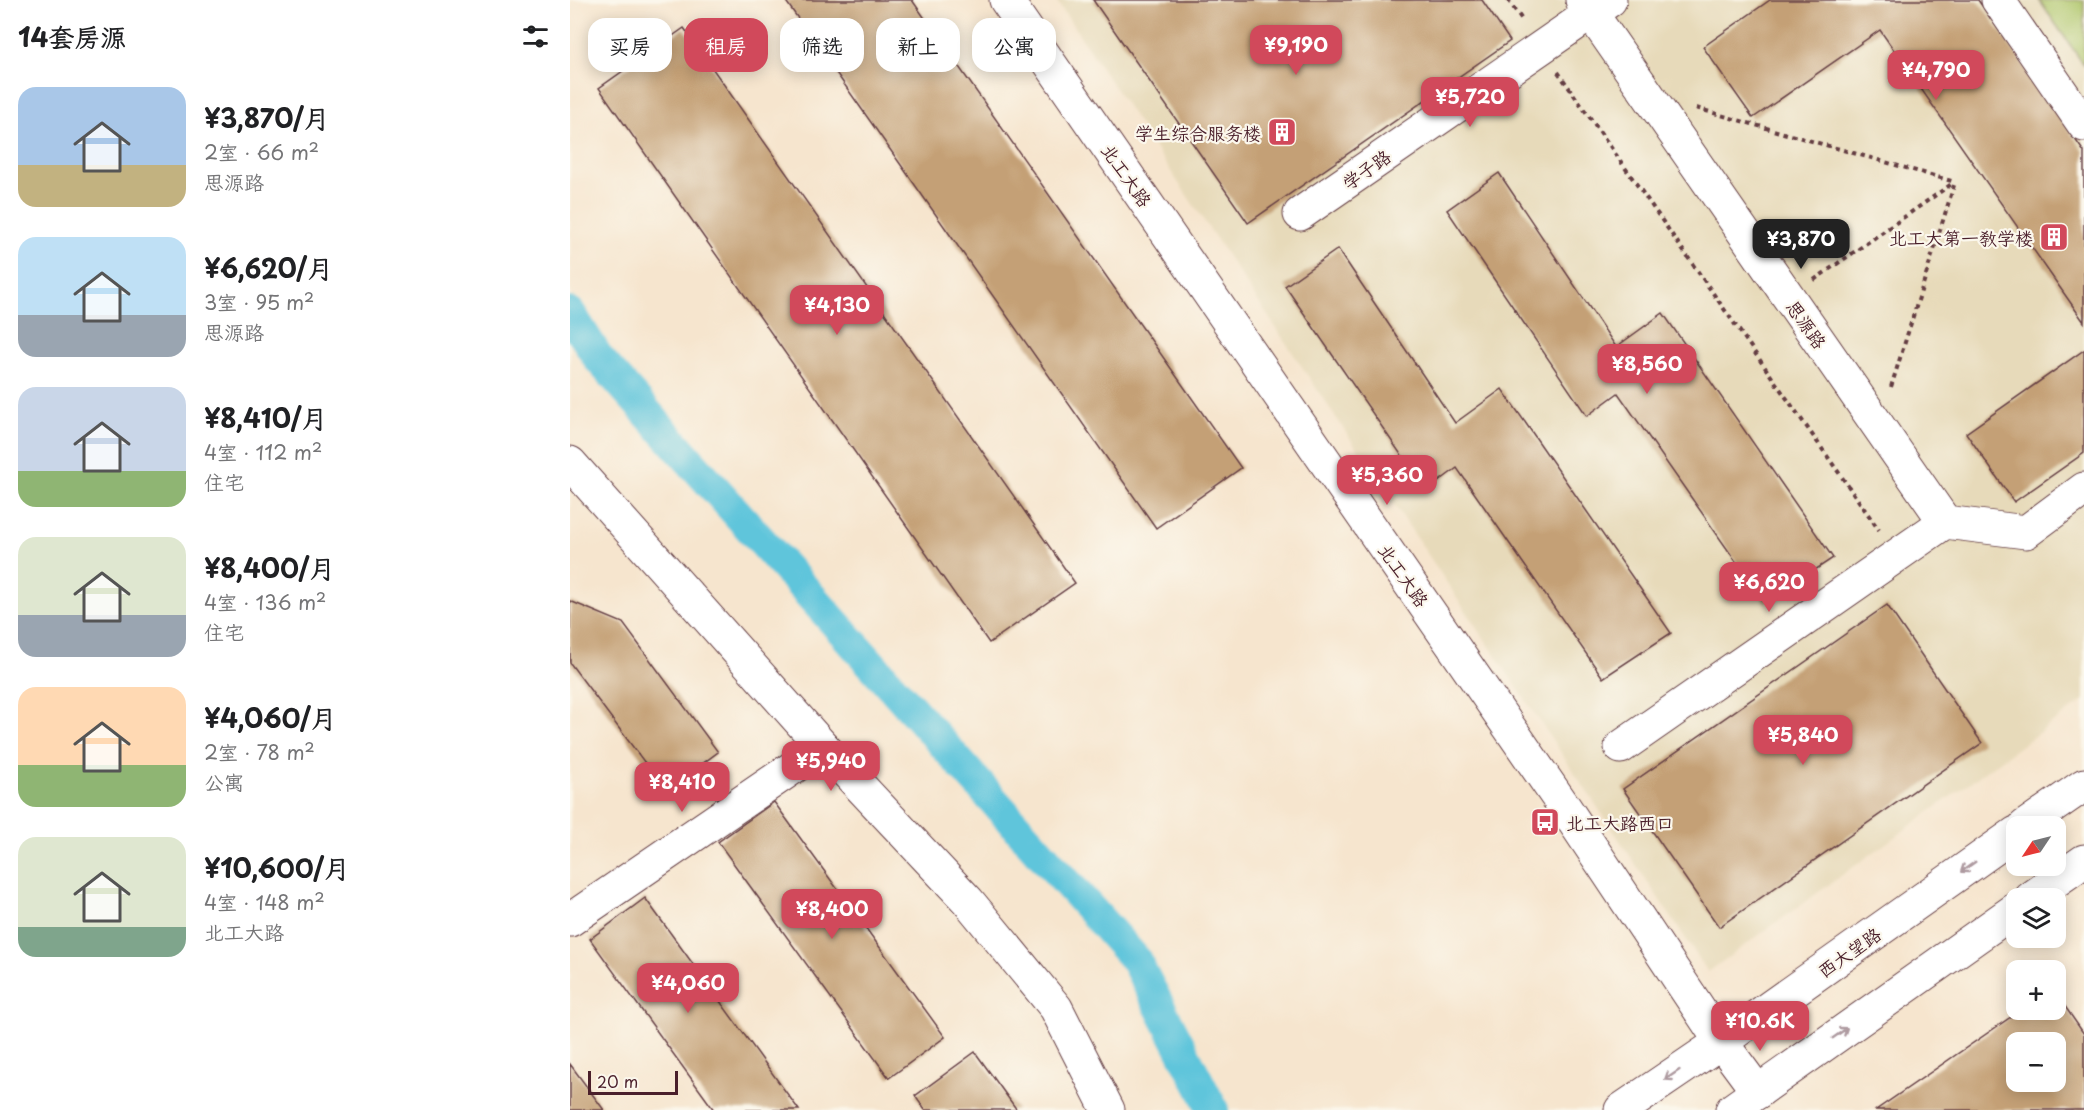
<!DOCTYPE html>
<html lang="zh">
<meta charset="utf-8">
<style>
:root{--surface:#fff;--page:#f6f6f6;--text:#202124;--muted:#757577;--accent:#d1495b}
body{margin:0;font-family:"Playpen Sans","LXGW WenKai TC",sans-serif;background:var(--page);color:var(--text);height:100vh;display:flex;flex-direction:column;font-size:22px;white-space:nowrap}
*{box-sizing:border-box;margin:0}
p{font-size:20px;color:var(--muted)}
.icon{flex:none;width:33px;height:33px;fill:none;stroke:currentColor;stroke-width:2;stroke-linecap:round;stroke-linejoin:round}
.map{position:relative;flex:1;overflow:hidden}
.panel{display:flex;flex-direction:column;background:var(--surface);width:570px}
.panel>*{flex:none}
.guide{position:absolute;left:18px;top:18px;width:570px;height:54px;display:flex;gap:12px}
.needle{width:39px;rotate:235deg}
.buttons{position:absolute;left:1436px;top:816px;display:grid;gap:12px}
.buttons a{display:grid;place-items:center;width:60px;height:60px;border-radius:12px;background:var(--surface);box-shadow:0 3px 15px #0003;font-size:30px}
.scale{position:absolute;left:18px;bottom:15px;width:90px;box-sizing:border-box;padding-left:6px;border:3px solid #4a1f2b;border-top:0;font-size:16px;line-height:21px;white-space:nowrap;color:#4a1f2b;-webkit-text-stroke:4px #fbf7ec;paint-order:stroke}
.price{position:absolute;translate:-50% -51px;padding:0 14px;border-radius:12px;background:var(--accent);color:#fff;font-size:20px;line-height:39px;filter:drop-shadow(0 2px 3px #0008)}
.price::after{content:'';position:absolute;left:50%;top:36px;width:18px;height:14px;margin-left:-9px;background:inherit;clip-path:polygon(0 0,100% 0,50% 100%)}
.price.active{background:#222;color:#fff}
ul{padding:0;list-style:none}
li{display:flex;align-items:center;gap:18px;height:150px;padding:0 18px}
li span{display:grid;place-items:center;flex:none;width:168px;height:120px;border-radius:18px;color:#555}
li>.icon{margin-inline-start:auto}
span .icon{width:72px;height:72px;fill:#fffc;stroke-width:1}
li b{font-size:26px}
h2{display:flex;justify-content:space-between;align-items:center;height:72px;padding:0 18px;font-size:26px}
.pill{padding:0 21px;border-radius:18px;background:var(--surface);box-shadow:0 3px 15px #0003;font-size:21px;line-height:54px}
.pill.active{background:var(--accent);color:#fff}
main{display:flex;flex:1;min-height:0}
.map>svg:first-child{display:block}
.built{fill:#e7daba}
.green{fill:#afc66b;stroke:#7c724b;stroke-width:1.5}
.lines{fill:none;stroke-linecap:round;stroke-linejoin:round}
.canal{stroke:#5ec5db;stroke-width:32}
.building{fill:#c4a076;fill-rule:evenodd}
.minor-casing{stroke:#643d43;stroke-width:35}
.tertiary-casing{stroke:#643d43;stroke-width:35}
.primary-casing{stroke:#643d43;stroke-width:35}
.path{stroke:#643d43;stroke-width:4;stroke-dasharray:4.5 4.5;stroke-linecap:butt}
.minor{stroke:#fff;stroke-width:33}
.tertiary{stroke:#fff;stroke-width:33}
.primary{stroke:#fff;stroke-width:33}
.oneway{stroke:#ae9aa0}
.labels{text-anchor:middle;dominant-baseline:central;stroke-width:4.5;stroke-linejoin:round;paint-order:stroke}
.poi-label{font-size:18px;fill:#4a1f2b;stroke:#fbf7ec;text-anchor:end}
.street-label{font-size:18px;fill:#4a1f2b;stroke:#fbf7ec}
</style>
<main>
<section class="panel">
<h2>14套房源<svg class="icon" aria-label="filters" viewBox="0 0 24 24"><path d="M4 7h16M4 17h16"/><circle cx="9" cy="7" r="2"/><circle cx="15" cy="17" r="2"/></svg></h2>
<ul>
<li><span style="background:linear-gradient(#a9c7e8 65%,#c2b280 0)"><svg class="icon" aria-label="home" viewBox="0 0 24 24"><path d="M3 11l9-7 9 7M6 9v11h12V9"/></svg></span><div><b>¥3,870/月</b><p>2室 · 66 m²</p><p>思源路</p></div></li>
<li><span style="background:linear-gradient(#bfe0f5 65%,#9aa5b1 0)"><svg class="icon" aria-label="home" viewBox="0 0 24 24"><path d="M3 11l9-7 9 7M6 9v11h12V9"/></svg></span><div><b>¥6,620/月</b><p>3室 · 95 m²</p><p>思源路</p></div></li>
<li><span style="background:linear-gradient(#c9d6e8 70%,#8fb573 0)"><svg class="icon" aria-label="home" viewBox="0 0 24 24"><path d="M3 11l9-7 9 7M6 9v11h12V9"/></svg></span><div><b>¥8,410/月</b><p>4室 · 112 m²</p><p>住宅</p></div></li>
<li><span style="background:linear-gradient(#dfe7d0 65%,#9aa5b1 0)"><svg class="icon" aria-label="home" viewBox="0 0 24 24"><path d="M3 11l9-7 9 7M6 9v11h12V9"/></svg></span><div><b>¥8,400/月</b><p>4室 · 136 m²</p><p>住宅</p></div></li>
<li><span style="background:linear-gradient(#ffd9b3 65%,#8fb573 0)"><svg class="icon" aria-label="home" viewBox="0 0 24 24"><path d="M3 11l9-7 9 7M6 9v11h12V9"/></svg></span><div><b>¥4,060/月</b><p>2室 · 78 m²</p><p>公寓</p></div></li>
<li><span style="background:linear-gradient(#dfe7d0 75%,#7fa58c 0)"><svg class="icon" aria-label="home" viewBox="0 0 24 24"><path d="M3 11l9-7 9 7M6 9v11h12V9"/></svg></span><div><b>¥10,600/月</b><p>4室 · 148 m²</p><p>北工大路</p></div></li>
</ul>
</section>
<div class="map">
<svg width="1514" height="1110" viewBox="0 0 1514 1110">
<rect width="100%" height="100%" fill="#fbf7ec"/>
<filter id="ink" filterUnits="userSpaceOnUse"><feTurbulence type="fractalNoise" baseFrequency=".0167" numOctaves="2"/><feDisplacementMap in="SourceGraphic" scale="12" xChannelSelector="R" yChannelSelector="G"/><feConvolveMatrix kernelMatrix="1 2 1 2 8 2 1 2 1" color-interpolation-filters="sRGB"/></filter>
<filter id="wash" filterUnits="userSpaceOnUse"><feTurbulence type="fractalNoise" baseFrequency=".008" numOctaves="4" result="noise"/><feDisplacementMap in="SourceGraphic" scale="24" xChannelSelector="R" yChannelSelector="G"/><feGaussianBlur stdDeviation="1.35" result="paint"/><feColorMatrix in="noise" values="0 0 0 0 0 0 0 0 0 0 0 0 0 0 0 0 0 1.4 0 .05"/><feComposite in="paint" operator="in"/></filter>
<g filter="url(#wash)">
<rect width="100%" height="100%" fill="#f6e5ce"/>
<!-- built -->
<path class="built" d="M486,0H1514V700L1138,972Z"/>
<!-- green -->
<path class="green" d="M1469,0H1514V65Z"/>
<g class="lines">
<!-- canal -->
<path class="canal" d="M0,313L29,359L565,959L643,1110"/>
</g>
<g id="blocks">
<!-- building -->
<g class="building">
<path d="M215,0H342L671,468L586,528Z"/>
<path d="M523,0H912L940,41L678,223Z"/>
<path d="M1200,0H1408L1514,152V322L1310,30L1183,118L1133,47Z"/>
<path d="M114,28L505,583L419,643L29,88Z"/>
<path d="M929,173L1046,347L1093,313L1263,558L1195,603L1048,393L1017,416L877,210Z"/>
<path d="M768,249L885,423L932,389L1101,633L1033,678L887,468L856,491L715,286Z"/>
<path d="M1514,350V453L1444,502L1396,433Z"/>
<path d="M0,601L53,623L148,752L96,791L0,663Z"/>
<path d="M1317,605L1412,743L1149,927L1053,789Z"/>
<path d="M204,802L375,1037L319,1078L148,842Z"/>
<path d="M75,898L229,1110H144L20,939Z"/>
<path d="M1485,992L1514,1034V1110H1306L1451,1010H1485ZM1446,1042H1485V1082H1446Z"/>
<path d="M405,1052L447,1110H355L345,1096Z"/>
<path d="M0,1064L34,1110H0Z"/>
</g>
</g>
</g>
<g filter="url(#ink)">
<use href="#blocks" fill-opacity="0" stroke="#643d43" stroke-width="1.5"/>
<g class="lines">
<!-- minor casing -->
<g class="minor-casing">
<g id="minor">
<path d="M1012,0L1375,522L1456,532L1514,489"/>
<path d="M1428,0L1514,125"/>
<path d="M730,214L1040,0"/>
<path d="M0,463L253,747L398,901L486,1008L538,1110"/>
<path d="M1051,747L1375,522"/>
<path d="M0,920L253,747"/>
</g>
</g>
<!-- tertiary casing -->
<g class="tertiary-casing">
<path id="tertiary" d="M436,0L993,805L1151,1042L1188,1092"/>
</g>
<!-- primary casing -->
<g class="primary-casing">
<g id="primary">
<path d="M1455,826L1514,785"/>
<path d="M1461,898L1514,861"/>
<path d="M1051,1110L1151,1042L1446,833"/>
<path d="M1162,1110L1446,909"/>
</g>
</g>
<!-- path -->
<g class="path">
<path d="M938,0L953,21"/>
<path d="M988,72L1309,530"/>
<path d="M1126,108L1385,182"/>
<path d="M1244,280L1383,183"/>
<path d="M1321,387L1385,182"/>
</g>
<!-- minor -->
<use href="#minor" class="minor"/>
<!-- tertiary -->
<use href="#tertiary" class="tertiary"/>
<!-- primary -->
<use href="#primary" class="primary"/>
</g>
<!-- one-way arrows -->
<defs><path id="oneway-shaft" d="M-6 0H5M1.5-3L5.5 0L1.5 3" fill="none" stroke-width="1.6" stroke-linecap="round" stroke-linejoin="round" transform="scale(1.5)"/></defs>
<g class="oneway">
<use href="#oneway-shaft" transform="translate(1398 867) rotate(145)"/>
<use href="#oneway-shaft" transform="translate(1270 1033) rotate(-35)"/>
<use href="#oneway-shaft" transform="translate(1102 1075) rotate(146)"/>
</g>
</g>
<!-- icons -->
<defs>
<g id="building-square" transform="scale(1.5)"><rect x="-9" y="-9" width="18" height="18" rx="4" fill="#d1495b" stroke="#fbf7ec"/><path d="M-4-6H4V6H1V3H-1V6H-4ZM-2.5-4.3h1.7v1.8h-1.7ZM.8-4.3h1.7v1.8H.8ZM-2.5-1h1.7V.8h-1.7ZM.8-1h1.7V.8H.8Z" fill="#fff"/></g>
<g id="bus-square" transform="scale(1.5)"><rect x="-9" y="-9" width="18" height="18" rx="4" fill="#d1495b" stroke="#fbf7ec"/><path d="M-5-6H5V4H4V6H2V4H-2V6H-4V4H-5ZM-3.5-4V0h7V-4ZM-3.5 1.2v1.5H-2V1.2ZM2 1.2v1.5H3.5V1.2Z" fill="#fff"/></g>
</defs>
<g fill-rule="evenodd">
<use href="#building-square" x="712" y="132"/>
<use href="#building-square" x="1484" y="237"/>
<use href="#bus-square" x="975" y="822"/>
</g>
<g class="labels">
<!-- poi labels -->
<g class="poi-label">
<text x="691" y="132">学生综合服务楼</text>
<text x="1463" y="237">北工大第一教学楼</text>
<text x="996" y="822" text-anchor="start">北工大路西口</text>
</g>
<!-- street labels -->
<g class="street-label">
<text transform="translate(796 169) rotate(-35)">学子路</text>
<text transform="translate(557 175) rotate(55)">北工大路</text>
<text transform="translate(1237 324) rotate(55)">思源路</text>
<text transform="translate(834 575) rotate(55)">北工大路</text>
<text transform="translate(1279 952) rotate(-35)">西大望路</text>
</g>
</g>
</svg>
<div class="buttons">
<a><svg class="needle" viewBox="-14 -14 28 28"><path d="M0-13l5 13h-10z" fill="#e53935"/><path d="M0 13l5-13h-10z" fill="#757577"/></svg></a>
<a><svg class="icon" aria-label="layers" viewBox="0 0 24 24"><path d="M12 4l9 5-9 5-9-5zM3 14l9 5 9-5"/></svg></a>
<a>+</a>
<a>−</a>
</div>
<div class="scale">20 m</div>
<b class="price" style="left:726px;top:76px">¥9,190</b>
<b class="price" style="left:1366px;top:101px">¥4,790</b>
<b class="price" style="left:900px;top:128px">¥5,720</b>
<b class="price active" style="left:1231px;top:270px">¥3,870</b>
<b class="price" style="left:267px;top:336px">¥4,130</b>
<b class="price" style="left:1077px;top:395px">¥8,560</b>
<b class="price" style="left:817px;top:506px">¥5,360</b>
<b class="price" style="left:1199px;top:613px">¥6,620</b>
<b class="price" style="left:1233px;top:766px">¥5,840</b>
<b class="price" style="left:261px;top:792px">¥5,940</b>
<b class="price" style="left:112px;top:813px">¥8,410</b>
<b class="price" style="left:262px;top:940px">¥8,400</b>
<b class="price" style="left:118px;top:1014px">¥4,060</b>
<b class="price" style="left:1190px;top:1052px">¥10.6K</b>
<div class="guide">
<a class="pill">买房</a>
<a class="pill active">租房</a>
<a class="pill">筛选</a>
<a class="pill">新上</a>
<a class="pill">公寓</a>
</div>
</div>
</main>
